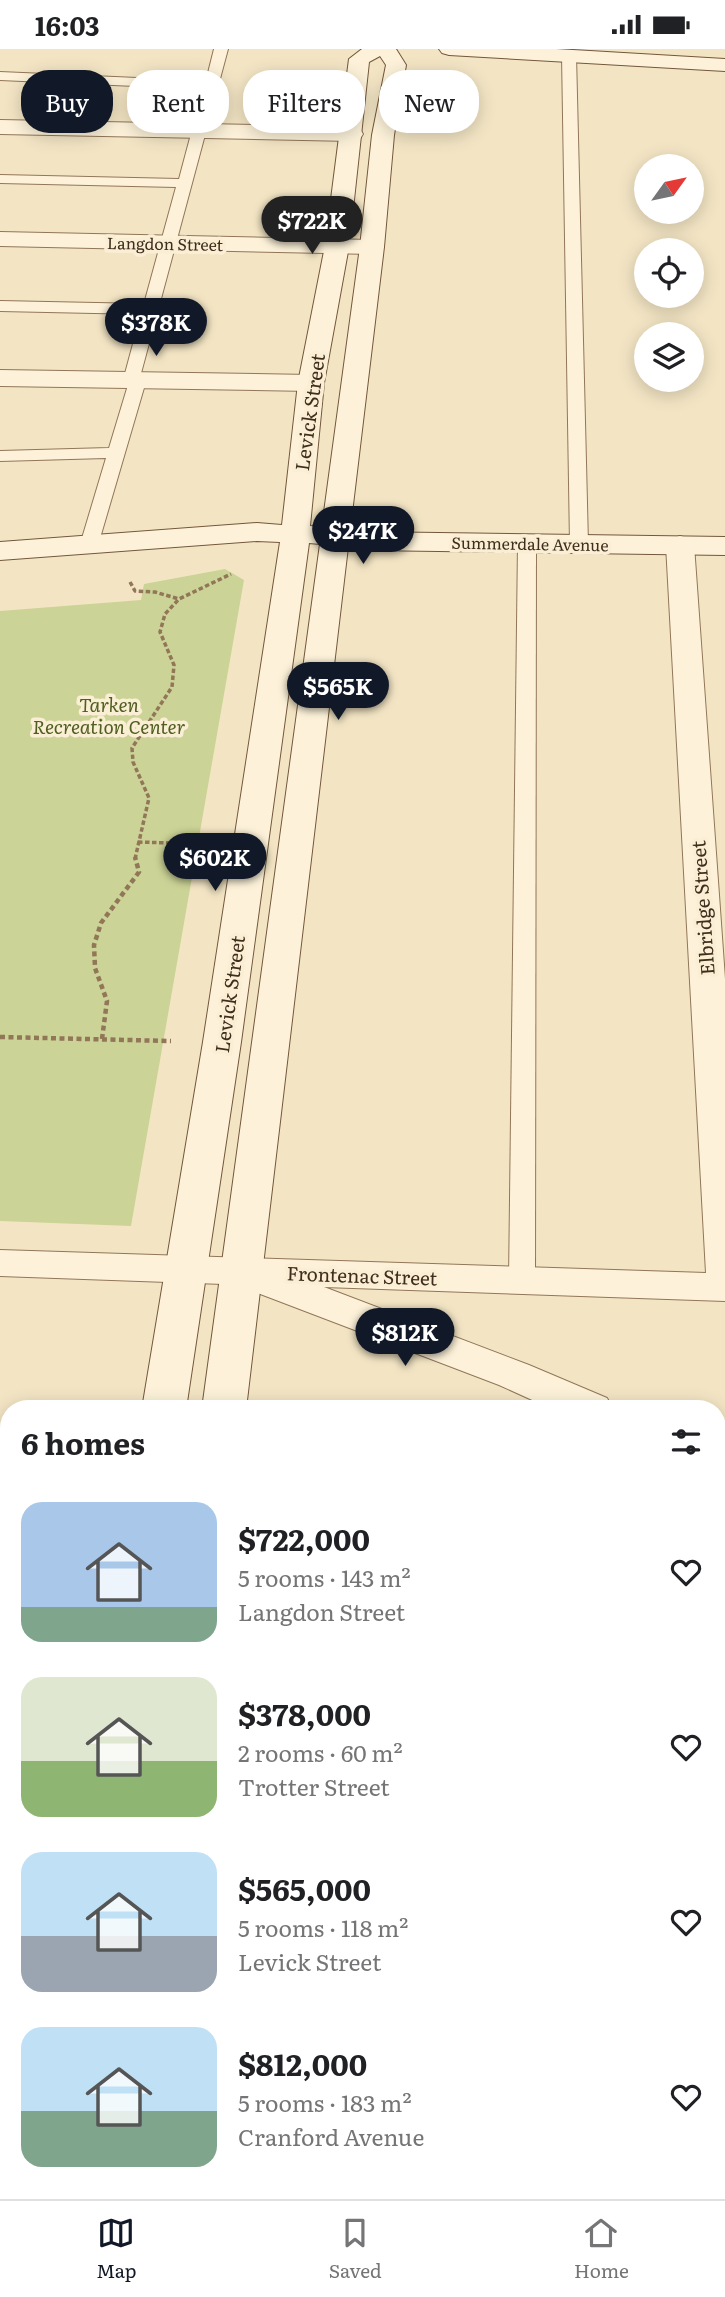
<!DOCTYPE html>
<meta charset="utf-8">
<style>
:root{--surface:#fff;--page:#f2f2f2;--text:#202124;--muted:#757577;--line:#e0e0e0;--accent:#111827}
body{margin:0;font-family:Literata,serif;background:var(--page);color:var(--text);height:100vh;display:flex;flex-direction:column;font-size:26px;white-space:nowrap}
*{box-sizing:border-box;margin:0}
p{font-size:23px;color:var(--muted)}
.icon{flex:none;width:38px;height:38px;fill:none;stroke:currentColor;stroke-width:2;stroke-linecap:round;stroke-linejoin:round}
.map{position:relative;flex:1;overflow:hidden}
.side{position:absolute;left:0px;top:1351px;width:726px;height:800px;display:flex;flex-direction:column;background:var(--surface);border-radius:28px 28px 0 0;box-shadow:0 4px 18px #0003}
.side>*{flex:none}
.banner{position:absolute;left:21px;top:21px;width:684px;height:63px;display:flex;gap:14px}
.needle{width:46px;rotate:57deg}
.buttons{position:absolute;left:634px;top:105px;display:grid;gap:14px}
.buttons a{display:grid;place-items:center;width:70px;height:70px;border-radius:50%;background:var(--surface);box-shadow:0 4px 18px #0003;font-size:35px}
.price{position:absolute;translate:-50% -60px;padding:0 16px;border-radius:24px;background:var(--accent);color:#fff;font-size:23px;line-height:46px;filter:drop-shadow(0 2px 4px #0008)}
.price::after{content:'';position:absolute;left:50%;top:42px;width:21px;height:16px;margin-left:-10px;background:inherit;clip-path:polygon(0 0,100% 0,50% 100%)}
.price.selected{background:#222;color:#fff}
ul{padding:0;list-style:none}
li{display:flex;align-items:center;gap:21px;height:175px;padding:0 21px}
li span{display:grid;place-items:center;flex:none;width:196px;height:140px;border-radius:21px;color:#555}
li>.icon{margin-inline-start:auto}
span .icon{width:84px;height:84px;fill:#fffc;stroke-width:1}
li b{font-size:30px}
h2{display:flex;justify-content:space-between;align-items:center;height:84px;padding:0 21px;font-size:30px}
.pill{padding:0 24px;border-radius:28px;background:var(--surface);box-shadow:0 4px 18px #0003;font-size:24px;line-height:63px}
.pill.selected{background:var(--accent);color:#fff}
.status{display:flex;justify-content:space-between;align-items:center;height:49px;padding:0 35px;background:var(--surface);direction:ltr}
.status svg{height:19px;fill:currentColor}
.tabs{display:flex;justify-content:space-around;align-items:center;height:98px;border-top:2px solid var(--line);background:var(--surface);font-size:19px;color:var(--muted)}
.tabs a{display:grid;justify-items:center;gap:4px}
.tabs .selected{color:var(--accent)}
.map>svg:first-child{display:block}
.green{fill:#ccd396}
.lines{fill:none;stroke-linecap:round;stroke-linejoin:round}
.lane-casing{stroke:#917658;stroke-width:2}
.street-casing{stroke:#917658;stroke-width:2}
.secondary-casing{stroke:#73573b;stroke-width:2}
.path-far1{stroke:#917658;stroke-width:3.5;stroke-dasharray:4.5 2.5;stroke-linecap:butt}
.path{stroke:#917658;stroke-width:4.5;stroke-dasharray:5 3.5;stroke-linecap:butt}
.lane{fill:#fdf2d9;fill-rule:evenodd}
.street{fill:#fdf2d9;fill-rule:evenodd}
.secondary{fill:#fdf2d9;fill-rule:evenodd}
.labels{text-anchor:middle;dominant-baseline:central;stroke-width:7;stroke-linejoin:round;paint-order:stroke}
.far-street-label{font-size:16px;fill:#3f2e1d;stroke:#faefd5}
.street-label{font-size:19px;fill:#3f2e1d;stroke:#faefd5}
.park-label{font-size:19px;font-style:italic;fill:#4f5e21;stroke:#faefd5}
</style>
<div class="status"><b>16:03</b><svg viewBox="0 0 49 12"><path d="M0 12V9h3v3zM5 12V6h3v6zM10 12V3h3v9zM15 12V0h3v12zM26 1h20v11H26zM47 4h2v5h-2z"/></svg></div>
<div class="map">
<svg width="725" height="2150" viewBox="0 0 725 2150">
<rect width="100%" height="100%" fill="#f3e5c4"/>
<!-- green -->
<path class="green" d="M225,520L244,531L131,1177L0,1172V562L141,551L144,535Z"/>
<g class="lines">
<!-- lane casing -->
<g class="lane-casing">
<g id="lane">
<path d="M214,0H228L140,328L146,332L98,496L89,502L83,500L80,496L106,409L0,412V402L109,399L128,336L123,332L141,265L0,262V252L144,255L176,138L0,134V126L179,130L203,40L0,31V23L206,32Z"/>
<path d="M569,2L576,6L588,495L579,500L570,495L562,6Z"/>
<path d="M527,489L536,494L535,1232L531,1238L522,1241L513,1238L509,1232L518,494Z"/>
<rect x="479" y="2142" width="36" height="8"/>
</g>
</g>
<!-- street casing -->
<g class="street-casing">
<g id="street">
<path d="M0,71L352,78L360,80L363,85L360,90L352,92L0,85Z"/>
<path d="M0,183L372,191L380,193L384,198L380,203L372,205L0,197Z"/>
<path d="M0,321L311,326L320,328L324,334L320,340L311,342L0,337Z"/>
<path d="M680,487L690,490L694,496L725,930V1252L324,1238L529,1316L607,1349L613,1360H552L499,1336L255,1243L251,1236L0,1227V1201L706,1224L666,496L670,490Z"/>
<path d="M718,1398L725,1400V1433L718,1430Z"/>
</g>
</g>
<!-- secondary casing -->
<g class="secondary-casing">
<g id="secondary">
<path d="M362,0H396L406,16L394,86L384,198L350,481L367,483L725,488V506L367,501L348,498L246,1360H202L320,495L309,494L241,993L186,1360H142L203,993L280,493L257,492L0,511V493L257,474L282,476L298,334L325,197L349,10ZM380,7L386,16L372,86L360,198L322,478L310,477L324,334L349,197L369,13Z"/>
<path d="M439,0H556L725,10V22L449,6L442,4Z"/>
<path d="M13,2142H69L68,2150H12Z"/>
<path d="M97,2142H153L152,2150H96Z"/>
</g>
</g>
<!-- path-far1 -->
<g class="path-far1">
<path d="M130,533L135,542L155,543L179,550"/>
<path d="M138,793L203,795"/>
<path d="M135,810L149,749L133,713L132,699L172,638L174,616L160,583L165,565L179,550L231,525"/>
</g>
<!-- path -->
<g class="path">
<path d="M0,988L171,992"/>
<path d="M102,990L107,952L95,919L94,896L101,874L139,823L135,808"/>
</g>
<!-- lane -->
<use href="#lane" class="lane"/>
<!-- street -->
<use href="#street" class="street"/>
<!-- secondary -->
<use href="#secondary" class="secondary"/>
</g>
<g class="labels">
<!-- far-street labels -->
<g class="far-street-label">
<text transform="translate(165 194) rotate(1)">Langdon Street</text>
<text transform="translate(530 494) rotate(1)">Summerdale Avenue</text>
</g>
<!-- street labels -->
<g class="street-label">
<text transform="translate(309 363) rotate(-82)">Levick Street</text>
<text transform="translate(702 859) rotate(-94)">Elbridge Street</text>
<text transform="translate(229 945) rotate(-82)">Levick Street</text>
<text transform="translate(362 1226) rotate(2)">Frontenac Street</text>
</g>
<!-- park labels -->
<g class="park-label">
<text x="109" y="655">Tarken<tspan x="109" dy="22">Recreation Center</tspan></text>
</g>
</g>
</svg>
<div class="buttons">
<a><svg class="needle" viewBox="-14 -14 28 28"><path d="M0-13l5 13h-10z" fill="#e53935"/><path d="M0 13l5-13h-10z" fill="#757577"/></svg></a>
<a><svg class="icon" aria-label="locate" viewBox="0 0 24 24"><circle cx="12" cy="12" r="6"/><path d="M12 2v4M12 18v4M2 12h4M18 12h4"/></svg></a>
<a><svg class="icon" aria-label="layers" viewBox="0 0 24 24"><path d="M12 4l9 5-9 5-9-5zM3 14l9 5 9-5"/></svg></a>
</div>
<b class="price selected" style="left:312px;top:207px">$722K</b>
<b class="price" style="left:156px;top:309px">$378K</b>
<b class="price" style="left:363px;top:517px">$247K</b>
<b class="price" style="left:338px;top:673px">$565K</b>
<b class="price" style="left:215px;top:844px">$602K</b>
<b class="price" style="left:405px;top:1319px">$812K</b>
<div class="banner">
<a class="pill selected">Buy</a>
<a class="pill">Rent</a>
<a class="pill">Filters</a>
<a class="pill">New</a>
</div>
<section class="side">
<h2>6 homes<svg class="icon" aria-label="filters" viewBox="0 0 24 24"><path d="M4 7h16M4 17h16"/><circle cx="9" cy="7" r="2"/><circle cx="15" cy="17" r="2"/></svg></h2>
<ul>
<li><span style="background:linear-gradient(#a9c7e8 75%,#7fa58c 0)"><svg class="icon" aria-label="home" viewBox="0 0 24 24"><path d="M3 11l9-7 9 7M6 9v11h12V9"/></svg></span><div><b>$722,000</b><p>5 rooms · 143 m²</p><p>Langdon Street</p></div><svg class="icon" aria-label="heart" viewBox="0 0 24 24"><path d="M12 20l-8-8c-3-5 5-10 8-4 3-6 11-1 8 4z"/></svg></li>
<li><span style="background:linear-gradient(#dfe7d0 60%,#8fb573 0)"><svg class="icon" aria-label="home" viewBox="0 0 24 24"><path d="M3 11l9-7 9 7M6 9v11h12V9"/></svg></span><div><b>$378,000</b><p>2 rooms · 60 m²</p><p>Trotter Street</p></div><svg class="icon" aria-label="heart" viewBox="0 0 24 24"><path d="M12 20l-8-8c-3-5 5-10 8-4 3-6 11-1 8 4z"/></svg></li>
<li><span style="background:linear-gradient(#bfe0f5 60%,#9aa5b1 0)"><svg class="icon" aria-label="home" viewBox="0 0 24 24"><path d="M3 11l9-7 9 7M6 9v11h12V9"/></svg></span><div><b>$565,000</b><p>5 rooms · 118 m²</p><p>Levick Street</p></div><svg class="icon" aria-label="heart" viewBox="0 0 24 24"><path d="M12 20l-8-8c-3-5 5-10 8-4 3-6 11-1 8 4z"/></svg></li>
<li><span style="background:linear-gradient(#bfe0f5 60%,#7fa58c 0)"><svg class="icon" aria-label="home" viewBox="0 0 24 24"><path d="M3 11l9-7 9 7M6 9v11h12V9"/></svg></span><div><b>$812,000</b><p>5 rooms · 183 m²</p><p>Cranford Avenue</p></div><svg class="icon" aria-label="heart" viewBox="0 0 24 24"><path d="M12 20l-8-8c-3-5 5-10 8-4 3-6 11-1 8 4z"/></svg></li>
</ul>
</section>
</div>
<nav class="tabs">
<a class="selected"><svg class="icon" aria-label="map" viewBox="0 0 24 24"><path d="M3 6l6-2 6 2 6-2v14l-6 2-6-2-6 2zM9 4v14M15 6v14"/></svg>Map</a>
<a><svg class="icon" aria-label="saved" viewBox="0 0 24 24"><path d="M7 4h10v16l-5-4-5 4z"/></svg>Saved</a>
<a><svg class="icon" aria-label="home" viewBox="0 0 24 24"><path d="M3 11l9-7 9 7M6 9v11h12V9"/></svg>Home</a>
</nav>
